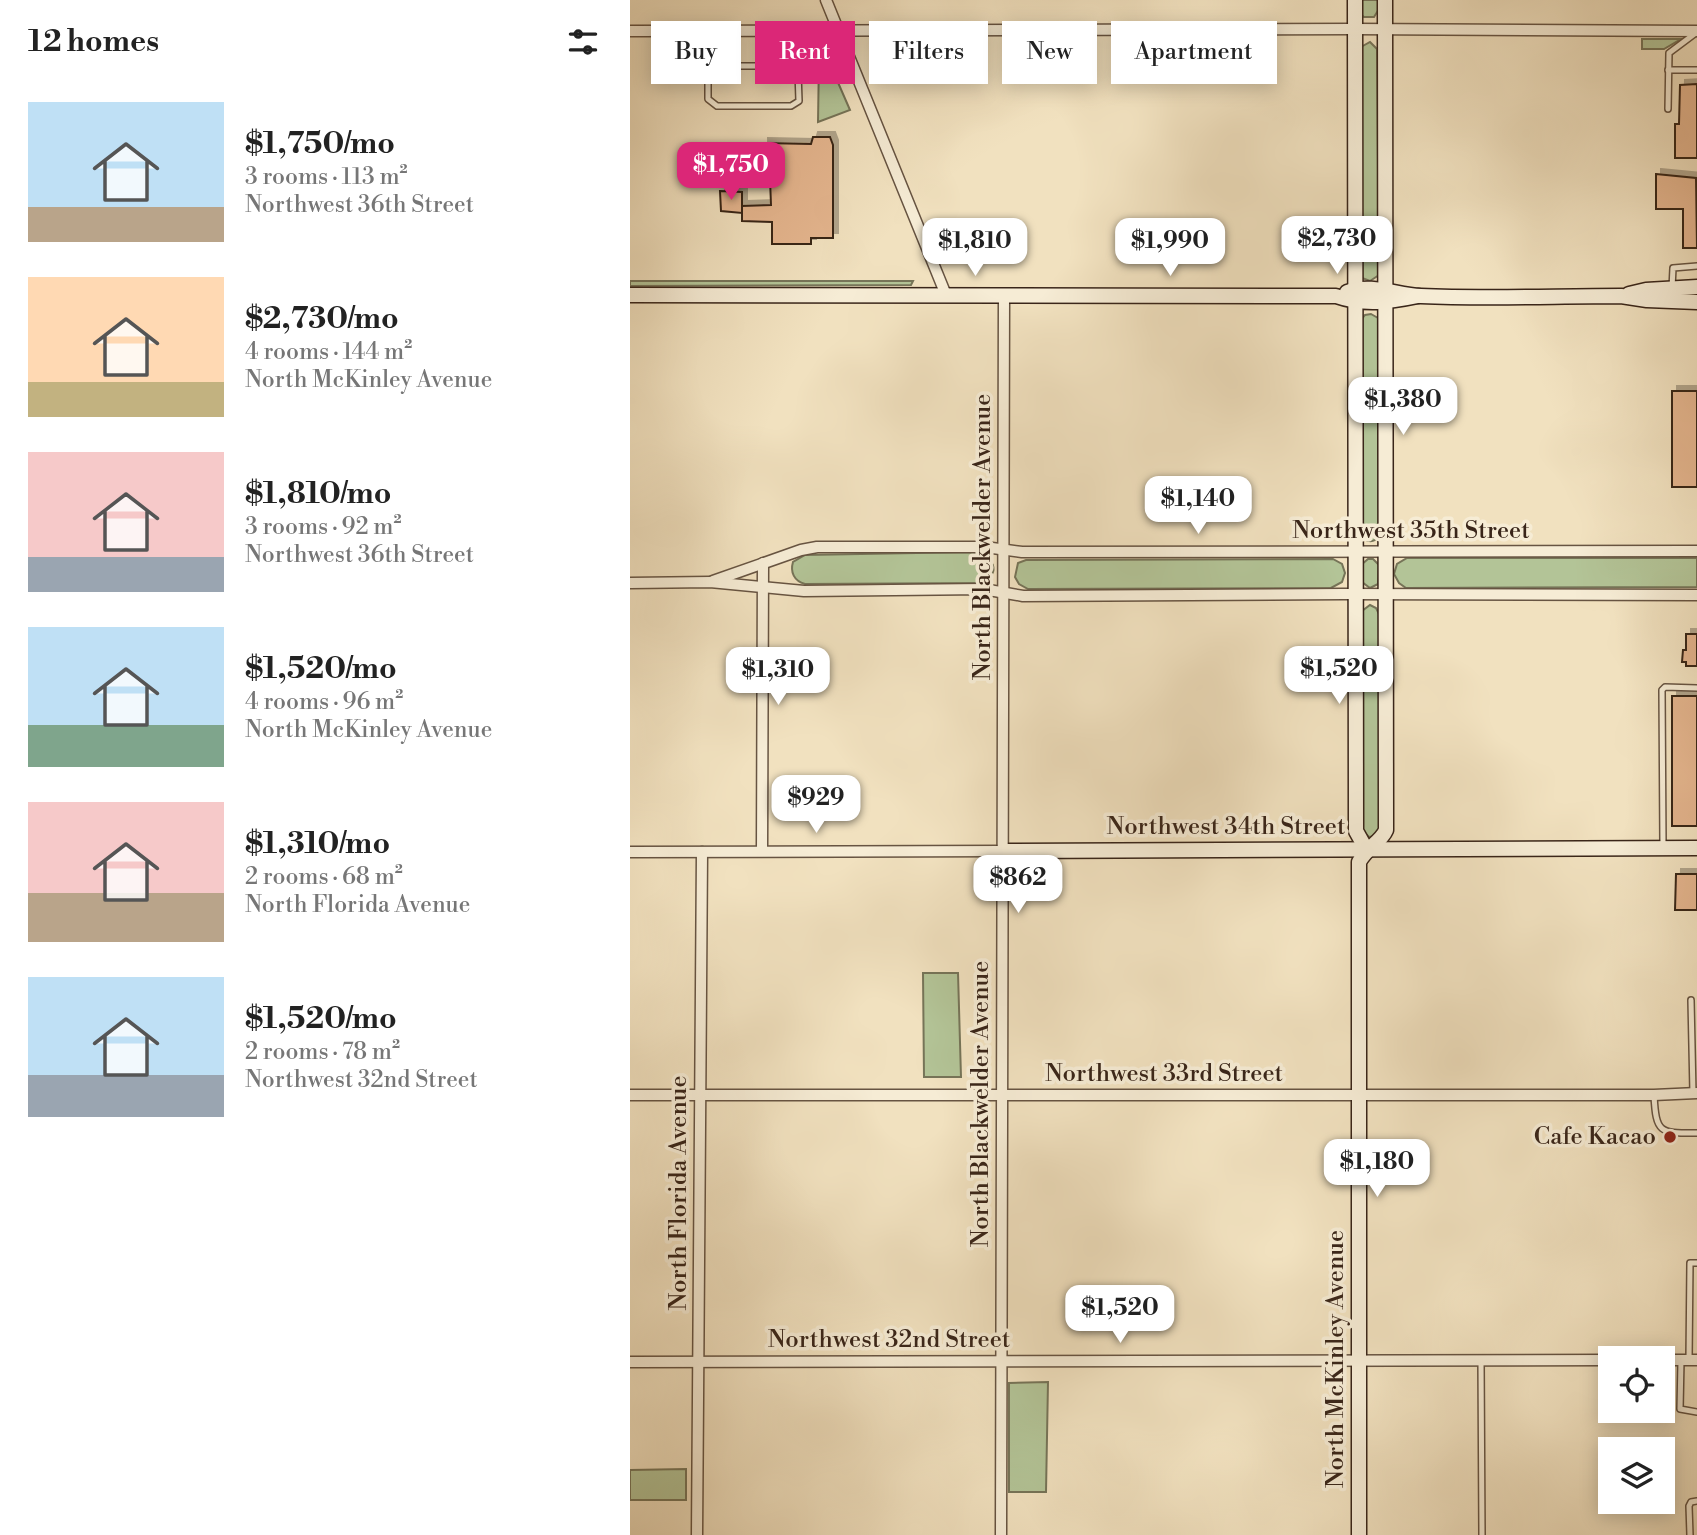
<!DOCTYPE html>
<meta charset="utf-8">
<style>
:root{--surface:#fff;--page:#f6f6f6;--text:#222;--muted:#767676;--accent:#db2777}
body{margin:0;font-family:"Libre Bodoni",serif;background:var(--page);color:var(--text);height:100vh;display:flex;flex-direction:column;font-size:26px;white-space:nowrap}
*{box-sizing:border-box;margin:0}
p{font-size:23px;color:var(--muted)}
.icon{flex:none;width:38px;height:38px;fill:none;stroke:currentColor;stroke-width:2;stroke-linecap:round;stroke-linejoin:round}
.map{position:relative;flex:1;overflow:hidden}
.drawer{display:flex;flex-direction:column;background:var(--surface);width:630px}
.drawer>*{flex:none}
.banner{position:absolute;left:21px;top:21px;width:665px;height:63px;display:flex;gap:14px}
.buttons{position:absolute;left:968px;top:1346px;display:grid;gap:14px}
.buttons a{display:grid;place-items:center;width:77px;height:77px;border-radius:0px;background:var(--surface);box-shadow:0 4px 18px #0003;font-size:35px}
.price{position:absolute;translate:-50% -60px;padding:0 16px;border-radius:14px;background:#fff;color:#222;font-size:23px;line-height:46px;filter:drop-shadow(0 2px 4px #0008)}
.price::after{content:'';position:absolute;left:50%;top:42px;width:21px;height:16px;margin-left:-10px;background:inherit;clip-path:polygon(0 0,100% 0,50% 100%)}
.price.current{background:var(--accent);color:#fff}
ul{padding:0;list-style:none}
li{display:flex;align-items:center;gap:21px;height:175px;padding:0 28px}
li span{display:grid;place-items:center;flex:none;width:196px;height:140px;border-radius:0px;color:#555}
li>.icon{margin-inline-start:auto}
span .icon{width:84px;height:84px;fill:#fffc;stroke-width:1}
li b{font-size:30px}
h2{display:flex;justify-content:space-between;align-items:center;height:84px;padding:0 28px;font-size:30px}
.tag{padding:0 24px;border-radius:0px;background:var(--surface);box-shadow:0 4px 18px #0003;font-size:24px;line-height:63px}
.tag.current{background:var(--accent);color:#fff}
main{display:flex;flex:1;min-height:0}
.map>svg:first-child{display:block}
.green{fill:#b3c497;stroke:#767458;stroke-width:2}
.building{fill:#e4b58e;stroke:#392519;stroke-width:2;filter:url(#shadow)}
.lines{fill:none;stroke-linecap:round;stroke-linejoin:round}
.lane-casing{stroke:#675442;stroke-width:8}
.street-casing{stroke:#675442;stroke-width:13}
.secondary-casing{stroke:#392519;stroke-width:17}
.lane{stroke:#f6ecd5;stroke-width:5}
.street{stroke:#f6ecd5;stroke-width:10}
.secondary{stroke:#f6ecd5;stroke-width:14}
.poi-dot{fill:#8f2418;stroke:#f6ecd5;stroke-width:2.5}
.labels{text-anchor:middle;dominant-baseline:central;stroke-width:7;stroke-linejoin:round;paint-order:stroke}
.street-label{font-size:24px;fill:#392519;stroke:#f6ecd5}
.poi-label{font-size:24px;fill:#392519;stroke:#f6ecd5;text-anchor:end}
</style>
<main>
<section class="drawer">
<h2>12 homes<svg class="icon" aria-label="filters" viewBox="0 0 24 24"><path d="M4 7h16M4 17h16"/><circle cx="9" cy="7" r="2"/><circle cx="15" cy="17" r="2"/></svg></h2>
<ul>
<li><span style="background:linear-gradient(#bfe0f5 75%,#b9a48a 0)"><svg class="icon" aria-label="home" viewBox="0 0 24 24"><path d="M3 11l9-7 9 7M6 9v11h12V9"/></svg></span><div><b>$1,750/mo</b><p>3 rooms · 113 m²</p><p>Northwest 36th Street</p></div></li>
<li><span style="background:linear-gradient(#ffd9b3 75%,#c2b280 0)"><svg class="icon" aria-label="home" viewBox="0 0 24 24"><path d="M3 11l9-7 9 7M6 9v11h12V9"/></svg></span><div><b>$2,730/mo</b><p>4 rooms · 144 m²</p><p>North McKinley Avenue</p></div></li>
<li><span style="background:linear-gradient(#f6c9c9 75%,#9aa5b1 0)"><svg class="icon" aria-label="home" viewBox="0 0 24 24"><path d="M3 11l9-7 9 7M6 9v11h12V9"/></svg></span><div><b>$1,810/mo</b><p>3 rooms · 92 m²</p><p>Northwest 36th Street</p></div></li>
<li><span style="background:linear-gradient(#bfe0f5 70%,#7fa58c 0)"><svg class="icon" aria-label="home" viewBox="0 0 24 24"><path d="M3 11l9-7 9 7M6 9v11h12V9"/></svg></span><div><b>$1,520/mo</b><p>4 rooms · 96 m²</p><p>North McKinley Avenue</p></div></li>
<li><span style="background:linear-gradient(#f6c9c9 65%,#b9a48a 0)"><svg class="icon" aria-label="home" viewBox="0 0 24 24"><path d="M3 11l9-7 9 7M6 9v11h12V9"/></svg></span><div><b>$1,310/mo</b><p>2 rooms · 68 m²</p><p>North Florida Avenue</p></div></li>
<li><span style="background:linear-gradient(#bfe0f5 70%,#9aa5b1 0)"><svg class="icon" aria-label="home" viewBox="0 0 24 24"><path d="M3 11l9-7 9 7M6 9v11h12V9"/></svg></span><div><b>$1,520/mo</b><p>2 rooms · 78 m²</p><p>Northwest 32nd Street</p></div></li>
</ul>
</section>
<div class="map">
<svg width="1067" height="1535" viewBox="0 0 1067 1535">
<defs>
<filter id="shadow"><feDropShadow dx="5" dy="-5" stdDeviation="0" flood-color="#0004"/></filter>
</defs>
<rect width="100%" height="100%" fill="#f1e1bf"/>
<filter id="stains"><feTurbulence type="fractalNoise" baseFrequency=".00286" numOctaves="4"/><feColorMatrix values="0 0 0 0 .2 0 0 0 0 .09 0 0 0 0 .02 0 0 0 .5 -.17"/></filter>
<radialGradient id="worn" r=".72"><stop offset=".6" stop-color="#630" stop-opacity="0"/><stop offset="1" stop-color="#630" stop-opacity=".3"/></radialGradient>
<!-- green -->
<g class="green">
<path d="M729,0H749V9L744,17H734L730,14Z"/>
<path d="M1012,39H1051L1034,49H1012Z"/>
<path d="M740,42L747,49L749,275L740,281L732,278L731,47Z"/>
<path d="M196,55L220,110L188,122L189,57Z"/>
<path d="M0,281H283L281,285L0,286Z"/>
<path d="M741,314L748,318V322L749,535C743,545 735,542 731,533V320L735,315Z"/>
<path d="M343,552C363,556 373,572 351,583L175,584C164,581 160,572 163,562L175,555Z"/>
<path d="M777,558H1067V587L776,588L769,583L764,574L767,564Z"/>
<path d="M703,559L712,564L715,573L712,582L701,588L398,589L389,584L385,577L388,563L396,560Z"/>
<path d="M738,559H743L749,565L748,584L740,588L732,582L731,565Z"/>
<path d="M740,605L746,608L749,614L750,829L745,836L739,837L732,830V611Z"/>
<path d="M293,973H328L331,1077H294Z"/>
<path d="M418,1382L416,1492H379V1383Z"/>
<path d="M56,1469V1500H0V1470Z"/>
</g>
<!-- building -->
<g class="building">
<path d="M1067,84V158H1045V124H1049L1050,85Z"/>
<path d="M183,137H200L203,145V238H181V244H142V222L112,221V206L141,205L140,179H134L133,143L181,144Z"/>
<path d="M1026,174L1066,178L1067,248H1053V209H1026Z"/>
<path d="M90,191L112,192V213L91,211Z"/>
<rect x="1042" y="391" width="25" height="96"/>
<path d="M1056,634H1067V666H1056V662H1052L1053,650H1056Z"/>
<rect x="1042" y="696" width="25" height="130"/>
<path d="M1046,874H1067V910H1045Z"/>
</g>
<g class="lines">
<!-- lane casing -->
<g class="lane-casing">
<g id="lane">
<path d="M78,66H157L168,72L169,101L161,106H87L78,99V31"/>
<path d="M1038,70H1067"/>
<path d="M1038,109L1039,53L1067,32"/>
<path d="M1042,288L1043,268L1067,266"/>
<path d="M1033,845L1032,690L1035,687L1067,688"/>
<path d="M1061,1000L1063,1093"/>
<path d="M1024,1095C1026,1134 1030,1133 1067,1133"/>
<path d="M851,1360L852,1535"/>
<path d="M1051,1360L1050,1409L1067,1412"/>
<path d="M1059,1360L1060,1263H1067"/>
<path d="M1060,1535L1059,1506L1061,1502L1067,1501"/>
</g>
</g>
<!-- street casing -->
<g class="street-casing">
<g id="street">
<path d="M196,0L316,295"/>
<path d="M0,31L725,29L1067,31"/>
<path d="M83,581L171,550L187,547H355L392,552L1067,551"/>
<path d="M0,583L80,582L174,591L353,589L393,596L713,594L1067,595"/>
<path d="M132,851L133,563"/>
<path d="M0,852L373,851"/>
<path d="M0,1095H1024L1067,1093"/>
<path d="M1032,1360H1067"/>
<path d="M0,1362L980,1360"/>
<path d="M67,1535L72,852"/>
<path d="M371,1535L374,295"/>
</g>
</g>
<!-- secondary casing -->
<g class="secondary-casing">
<g id="secondary">
<path d="M725,0L726,831L736,849"/>
<path d="M717,292C742,283 766,295 791,296C858,299 924,296 991,296L1017,300L1067,302"/>
<path d="M999,294L1016,290L1067,287"/>
<path d="M0,295L706,296C735,306 759,302 788,296"/>
<path d="M373,851L1067,848"/>
<path d="M729,1535V862C737,847 751,842 756,830L755,0"/>
</g>
</g>
<!-- lane -->
<use href="#lane" class="lane"/>
<!-- street -->
<use href="#street" class="street"/>
<!-- secondary -->
<use href="#secondary" class="secondary"/>
</g>
<!-- markers -->
<circle class="poi-dot" cx="1040" cy="1137" r="7"/>
<g class="labels">
<!-- street labels -->
<g class="street-label">
<text x="781" y="531">Northwest 35th Street</text>
<text transform="translate(353 537) rotate(-90)">North Blackwelder Avenue</text>
<text x="596" y="827">Northwest 34th Street</text>
<text x="534" y="1074">Northwest 33rd Street</text>
<text transform="translate(351 1104) rotate(-90)">North Blackwelder Avenue</text>
<text transform="translate(49 1193) rotate(-90)">North Florida Avenue</text>
<text x="259" y="1340">Northwest 32nd Street</text>
<text transform="translate(706 1359) rotate(-90)">North McKinley Avenue</text>
</g>
<!-- poi labels -->
<g class="poi-label">
<text x="1026" y="1137">Cafe Kacao</text>
</g>
</g>
<rect width="100%" height="100%" filter="url(#stains)"/>
<rect width="100%" height="100%" fill="url(#worn)"/>
</svg>
<div class="buttons">
<a><svg class="icon" aria-label="locate" viewBox="0 0 24 24"><circle cx="12" cy="12" r="6"/><path d="M12 2v4M12 18v4M2 12h4M18 12h4"/></svg></a>
<a><svg class="icon" aria-label="layers" viewBox="0 0 24 24"><path d="M12 4l9 5-9 5-9-5zM3 14l9 5 9-5"/></svg></a>
</div>
<b class="price current" style="left:101px;top:202px">$1,750</b>
<b class="price" style="left:707px;top:276px">$2,730</b>
<b class="price" style="left:345px;top:278px">$1,810</b>
<b class="price" style="left:540px;top:278px">$1,990</b>
<b class="price" style="left:773px;top:437px">$1,380</b>
<b class="price" style="left:568px;top:536px">$1,140</b>
<b class="price" style="left:709px;top:706px">$1,520</b>
<b class="price" style="left:148px;top:707px">$1,310</b>
<b class="price" style="left:186px;top:835px">$929</b>
<b class="price" style="left:388px;top:915px">$862</b>
<b class="price" style="left:747px;top:1199px">$1,180</b>
<b class="price" style="left:490px;top:1345px">$1,520</b>
<div class="banner">
<a class="tag">Buy</a>
<a class="tag current">Rent</a>
<a class="tag">Filters</a>
<a class="tag">New</a>
<a class="tag">Apartment</a>
</div>
</div>
</main>
